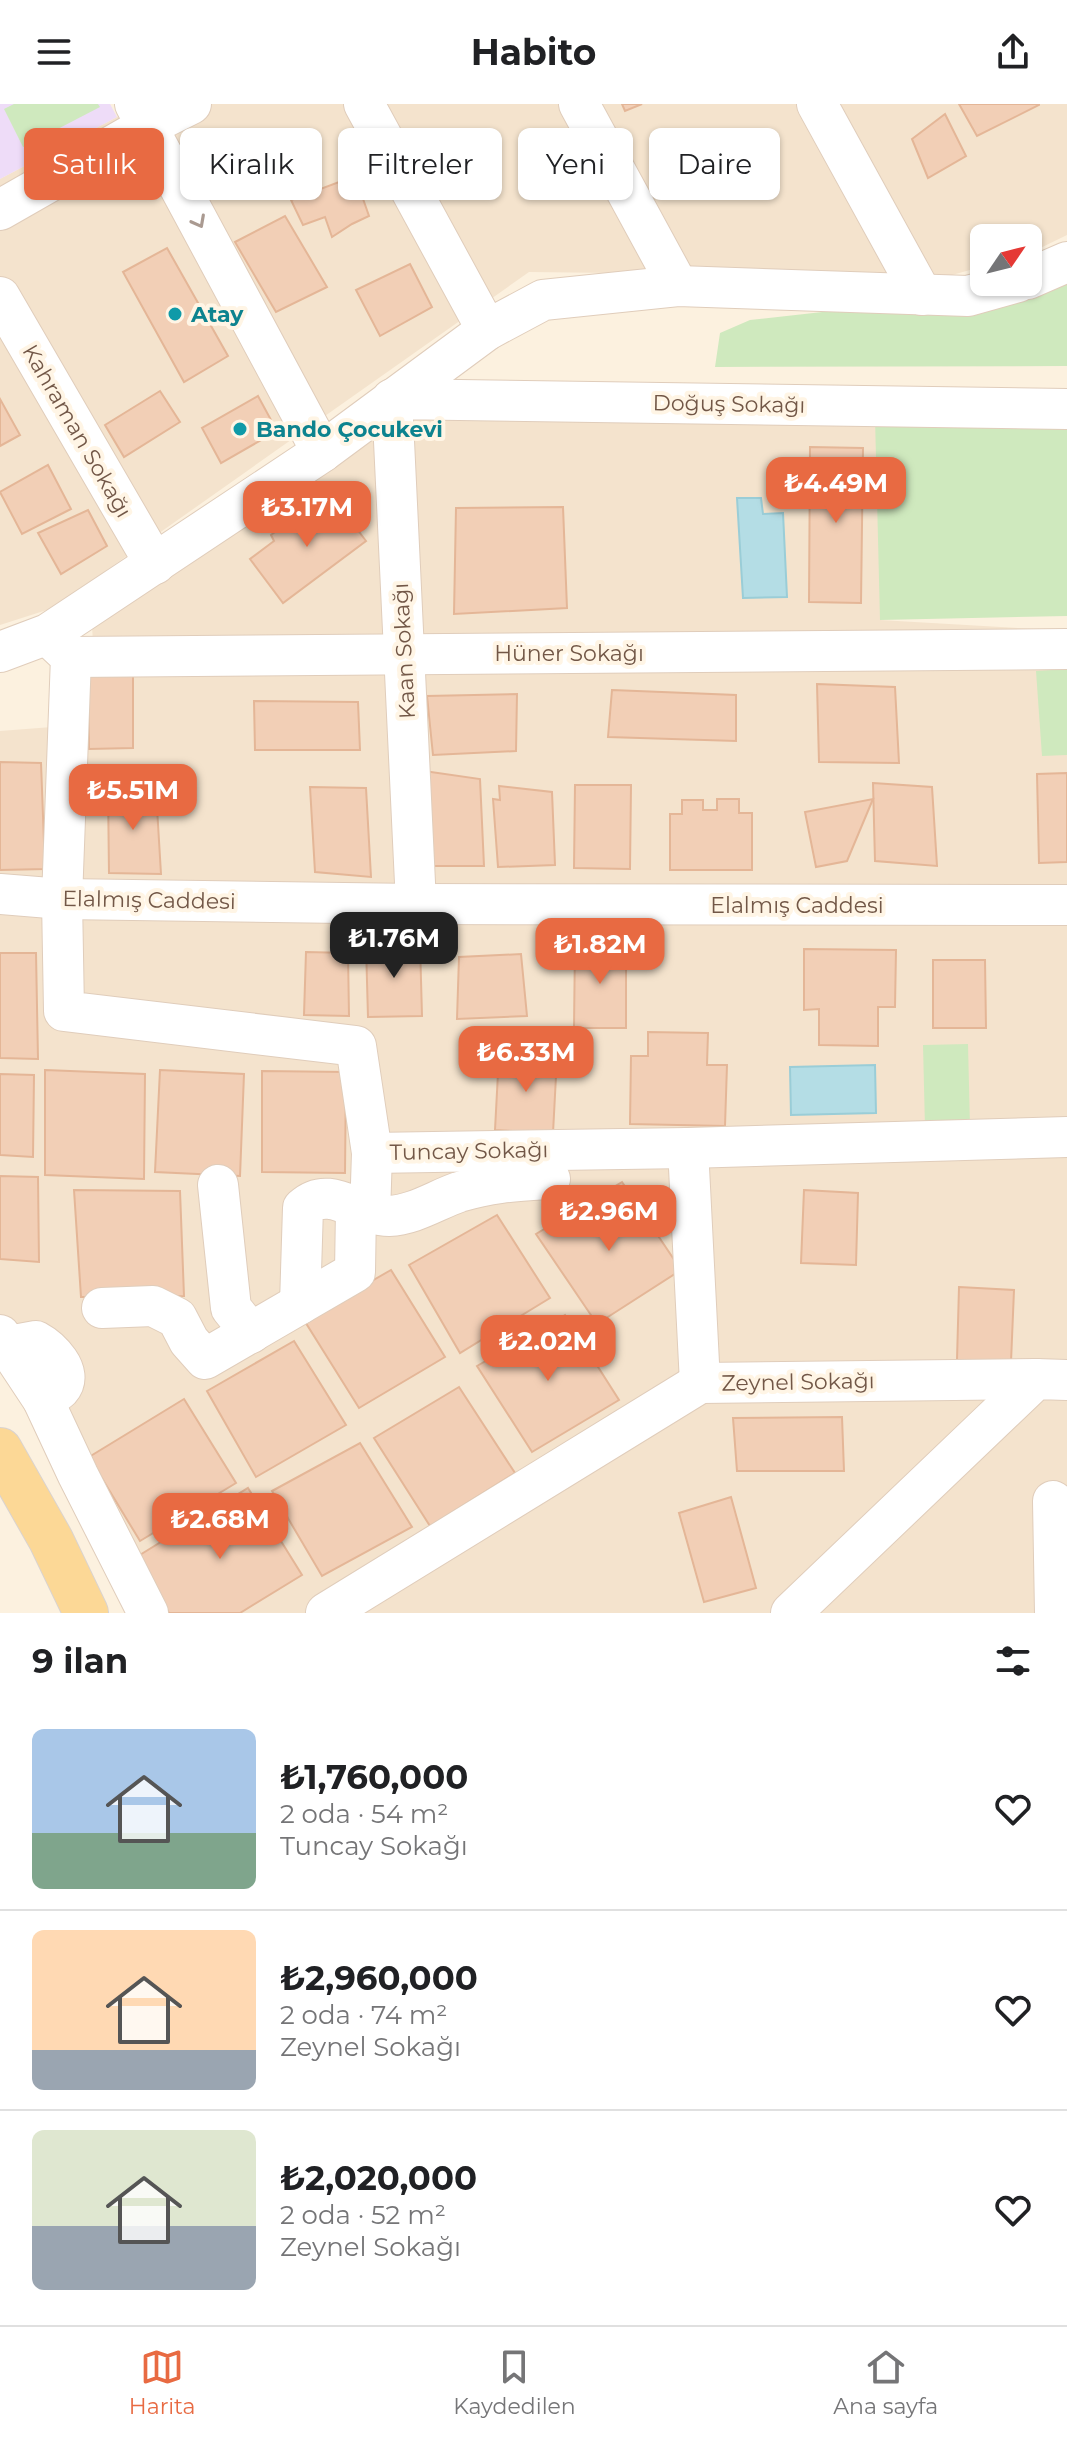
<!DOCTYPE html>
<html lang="tr">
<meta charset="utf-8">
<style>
:root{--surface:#fff;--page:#f6f6f6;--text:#202124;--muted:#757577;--line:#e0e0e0;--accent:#e86a42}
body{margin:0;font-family:Montserrat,sans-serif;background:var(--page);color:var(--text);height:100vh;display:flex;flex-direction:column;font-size:30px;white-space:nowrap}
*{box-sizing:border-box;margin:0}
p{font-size:26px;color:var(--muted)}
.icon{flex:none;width:44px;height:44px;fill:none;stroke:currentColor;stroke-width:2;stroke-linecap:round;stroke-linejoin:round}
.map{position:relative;height:1509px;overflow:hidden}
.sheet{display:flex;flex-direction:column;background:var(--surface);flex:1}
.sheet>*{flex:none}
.banner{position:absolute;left:24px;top:24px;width:1020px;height:72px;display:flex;gap:16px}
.needle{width:52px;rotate:55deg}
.controls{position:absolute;left:970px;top:120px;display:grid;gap:16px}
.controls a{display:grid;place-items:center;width:72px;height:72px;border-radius:12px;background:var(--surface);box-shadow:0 2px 6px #0004;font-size:40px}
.price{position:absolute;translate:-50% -68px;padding:0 18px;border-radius:16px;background:var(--accent);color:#fff;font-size:26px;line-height:52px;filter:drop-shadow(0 2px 4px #0008)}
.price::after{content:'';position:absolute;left:50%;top:48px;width:24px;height:18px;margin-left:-12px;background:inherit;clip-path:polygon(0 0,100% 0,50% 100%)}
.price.current{background:#222;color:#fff}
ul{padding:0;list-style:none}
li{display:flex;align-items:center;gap:24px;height:200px;padding:0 32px}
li+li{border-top:2px solid var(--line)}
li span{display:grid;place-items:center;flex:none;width:224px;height:160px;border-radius:12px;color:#555}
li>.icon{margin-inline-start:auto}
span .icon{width:96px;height:96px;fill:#fffc;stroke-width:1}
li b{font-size:34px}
h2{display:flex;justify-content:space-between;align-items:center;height:96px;padding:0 32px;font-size:34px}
.tag{padding:0 28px;border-radius:12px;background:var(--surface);box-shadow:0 2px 6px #0004;font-size:28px;line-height:72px}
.tag.current{background:var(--accent);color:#fff}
header{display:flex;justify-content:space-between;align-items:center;height:104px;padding:0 32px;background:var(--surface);font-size:36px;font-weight:700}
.tab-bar{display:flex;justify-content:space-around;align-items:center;height:112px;border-top:2px solid var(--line);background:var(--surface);font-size:22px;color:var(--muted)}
.tab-bar a{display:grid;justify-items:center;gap:4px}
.tab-bar .current{color:var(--accent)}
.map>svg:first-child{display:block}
.residential{fill:#f4e3cd}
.education{fill:#eedcf8}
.green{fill:#cfe9be}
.water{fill:#b4dde5;stroke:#9acdd7;stroke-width:2}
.building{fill:#f2cfb6;stroke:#e4b697;stroke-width:2}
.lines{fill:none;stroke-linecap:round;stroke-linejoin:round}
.minor-casing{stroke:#e0cdbb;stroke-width:42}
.major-casing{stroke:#dad3cf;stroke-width:46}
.minor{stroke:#fff;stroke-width:40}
.major{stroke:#fcd896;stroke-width:44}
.oneway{stroke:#aa9a91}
.culture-dot{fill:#0f9aa8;stroke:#fff5e5;stroke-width:3}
.labels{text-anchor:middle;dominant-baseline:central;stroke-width:8;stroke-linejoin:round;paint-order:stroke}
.culture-label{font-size:22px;font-weight:bold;fill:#0d838f;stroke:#fff5e5;text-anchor:start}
.street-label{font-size:22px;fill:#725747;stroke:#fff5e5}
</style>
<header><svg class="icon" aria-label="menu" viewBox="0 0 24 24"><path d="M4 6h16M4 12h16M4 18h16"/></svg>Habito<svg class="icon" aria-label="share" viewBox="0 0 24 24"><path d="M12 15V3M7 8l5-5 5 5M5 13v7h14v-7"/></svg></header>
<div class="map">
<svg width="1067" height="1509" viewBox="0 0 1067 1509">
<rect width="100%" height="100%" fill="#fcf1df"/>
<!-- residential -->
<g class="residential">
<path d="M151,0H1067V131L1028,150V134H984V162L945,173L529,168L53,504L0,521V75L117,13Z"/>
<path d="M411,311L882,313L880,516L1067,527V784L914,786L0,777V627L52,623L95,565L92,523Z"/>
<path d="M0,809L1067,817V1509H128L0,1254Z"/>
</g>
<!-- education -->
<path class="education" d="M0,0H110L117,13L0,75Z"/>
<!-- green -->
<g class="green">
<path d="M14,0H98L100,3L23,43L4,5Z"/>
<path d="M1067,167V262L715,263L720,229L750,216L876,202Z"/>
<path d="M1067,309V512L880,516L875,313Z"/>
<path d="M1067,565V651L1042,652L1036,567Z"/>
<path d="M968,940L970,1023L925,1024L923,941Z"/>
</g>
<!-- water -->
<g class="water">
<path d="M737,394H761L763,410L783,409L787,493L743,494Z"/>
<path d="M875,961L876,1009L791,1011L790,963Z"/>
</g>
<!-- building -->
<g class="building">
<path d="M622,0H642L625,7Z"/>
<path d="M959,0H1039V1L977,32Z"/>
<path d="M945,10L966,52L928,74L912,35Z"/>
<path d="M355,72L369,112L352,120L332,133L325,113L303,121L291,96Z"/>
<path d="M285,112L327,183L276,208L235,138Z"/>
<path d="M167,144L228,252L184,278L123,168Z"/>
<path d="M410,160L432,203L380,232L356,186Z"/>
<path d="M160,287L180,318L124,353L105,321Z"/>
<path d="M258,292L277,327L221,359L202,324Z"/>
<path d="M0,295L20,331L0,342Z"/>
<path d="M810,343L863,344L861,499L809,498Z"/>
<path d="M48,361L71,405L22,430L0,388Z"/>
<path d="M332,392L366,437L283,499L250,455L274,437L271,431L304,406L308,410Z"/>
<path d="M563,403L567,504L454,510L456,404Z"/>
<path d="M88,406L107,442L61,470L38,429Z"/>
<path d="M133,568V644L89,645L88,569Z"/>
<path d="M817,580L895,583L899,659L819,658Z"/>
<path d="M612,586L736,591V637L608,633Z"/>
<path d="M517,590L516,647L433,651L427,592Z"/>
<path d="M254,597L358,598L360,646H255Z"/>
<path d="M0,658L41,659L45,765L0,766Z"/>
<path d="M424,667L480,675L484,762H421Z"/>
<path d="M1067,669V758L1039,759L1037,670Z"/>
<path d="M873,679L932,683L937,762L875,757Z"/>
<path d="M575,681H631L630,765L574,764Z"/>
<path d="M499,682L552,688L555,761L498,763L493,695L500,696Z"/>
<path d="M310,683L366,684L371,773L315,768Z"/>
<path d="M108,685L156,687L161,770L109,769Z"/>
<path d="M717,695H739V709H752V766H670V710H682V696H703V706H717Z"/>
<path d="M873,695L847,757L816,763L805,708Z"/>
<path d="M420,840L422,912L368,913L366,841Z"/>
<path d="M575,840L626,841V924H574Z"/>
<path d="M804,845L896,846L895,903H878V942L819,941V905L804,906Z"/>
<path d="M306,848L348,849L349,912L304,911Z"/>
<path d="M0,849H36L38,955L0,954Z"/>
<path d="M521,850L527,912L457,915L459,853Z"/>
<path d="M933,856H985L986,924H933Z"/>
<path d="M648,928L708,929L707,961H727L725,1022L630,1020L631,952H648Z"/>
<path d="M499,950L557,953L553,1029L495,1026Z"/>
<path d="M45,966L145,970L144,1075L45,1071Z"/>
<path d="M160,966L244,970L240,1072L155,1068Z"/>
<path d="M262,967L346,968L345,1069L262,1068Z"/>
<path d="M0,970L34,971L33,1053L0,1051Z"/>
<path d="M0,1072L38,1073L39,1158L0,1155Z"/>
<path d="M622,1078L681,1166L597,1220L536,1130Z"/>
<path d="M74,1086L180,1087L184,1192L81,1193Z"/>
<path d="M804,1086L858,1089L856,1161L801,1159Z"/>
<path d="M497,1111L550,1194L460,1249L409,1161Z"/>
<path d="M391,1166L445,1253L359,1304L304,1216Z"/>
<path d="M959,1183L1014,1186L1011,1258L957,1256Z"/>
<path d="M565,1211L619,1296L532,1348L477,1262Z"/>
<path d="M294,1237L346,1321L256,1373L207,1287Z"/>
<path d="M459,1283L515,1369L430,1422L374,1334Z"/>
<path d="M184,1295L236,1379L140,1437L89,1353Z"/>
<path d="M842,1313L844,1367H737L733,1314Z"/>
<path d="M360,1339L412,1423L322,1472L272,1387Z"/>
<path d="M248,1384L302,1471L240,1509H169L135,1454Z"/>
<path d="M731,1393L756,1484L704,1498L679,1409Z"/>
</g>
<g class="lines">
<!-- minor casing -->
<g class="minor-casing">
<g id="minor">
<path d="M135,0L322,348"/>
<path d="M364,0L487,226"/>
<path d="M579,0L678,182"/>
<path d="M817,0L922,191"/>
<path d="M0,106L147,22L191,0"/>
<path d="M1028,175L1067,158"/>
<path d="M0,193L155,460"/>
<path d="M53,536L71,553L62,795L64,907L356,942L372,1049L370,1110"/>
<path d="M0,548L48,530L322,348L487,226L543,196L678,182L968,192L1018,178"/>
<path d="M71,553L1067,545"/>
<path d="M0,790L62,795L416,800L1067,801"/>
<path d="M416,800L392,295L1067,305"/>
<path d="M688,1044L700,1279"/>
<path d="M372,1049L688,1044L1067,1033"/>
<path d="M218,1081L231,1204L251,1229"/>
<path d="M300,1200L303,1104C330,1079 358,1112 389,1112C414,1111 436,1096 459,1088C491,1078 517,1077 550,1075"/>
<path d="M102,1204L153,1202L177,1214L189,1237L205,1255L355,1168L356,1105"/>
<path d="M0,1231L43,1296L78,1371L148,1509"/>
<path d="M9,1242L36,1237C49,1244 75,1268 60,1285C56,1289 48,1293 43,1296"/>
<path d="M700,1279L1036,1275"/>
<path d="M1053,1397L1055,1509"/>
<path d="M326,1509L700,1279"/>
<path d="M791,1509L1036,1275L1067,1276"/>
</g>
</g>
<!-- major casing -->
<g class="major-casing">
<path id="major" d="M0,1346L51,1436L86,1509"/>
</g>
<!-- minor -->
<use href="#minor" class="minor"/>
<!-- major -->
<use href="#major" class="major"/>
</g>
<!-- one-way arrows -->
<defs><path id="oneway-chevron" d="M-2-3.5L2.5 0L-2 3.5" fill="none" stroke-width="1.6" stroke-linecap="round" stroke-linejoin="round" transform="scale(2)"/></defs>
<use class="oneway" href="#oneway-chevron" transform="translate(199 118) rotate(62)"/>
<!-- markers -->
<g class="culture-dot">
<circle cx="175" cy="210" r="8"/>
<circle cx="240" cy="325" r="8"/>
</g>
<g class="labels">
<!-- culture labels -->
<g class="culture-label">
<text x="191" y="210">Atay</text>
<text x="256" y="325">Bando Çocukevi</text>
</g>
<!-- street labels -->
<g class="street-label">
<text transform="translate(729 300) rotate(1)">Doğuş Sokağı</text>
<text transform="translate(77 327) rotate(60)">Kahraman Sokağı</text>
<text transform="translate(404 547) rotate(-93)">Kaan Sokağı</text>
<text x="569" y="549">Hüner Sokağı</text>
<text transform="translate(149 796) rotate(1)">Elalmış Caddesi</text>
<text x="797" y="801">Elalmış Caddesi</text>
<text transform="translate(469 1047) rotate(-1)">Tuncay Sokağı</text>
<text transform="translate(798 1278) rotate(-1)">Zeynel Sokağı</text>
</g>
</g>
</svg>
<div class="controls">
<a><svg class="needle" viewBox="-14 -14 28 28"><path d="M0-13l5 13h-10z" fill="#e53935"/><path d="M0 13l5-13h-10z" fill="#757577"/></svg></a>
</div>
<b class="price" style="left:836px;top:421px">₺4.49M</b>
<b class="price" style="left:307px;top:445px">₺3.17M</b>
<b class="price" style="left:133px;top:728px">₺5.51M</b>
<b class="price current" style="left:394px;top:876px">₺1.76M</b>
<b class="price" style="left:600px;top:882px">₺1.82M</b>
<b class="price" style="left:526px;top:990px">₺6.33M</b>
<b class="price" style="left:609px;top:1149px">₺2.96M</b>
<b class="price" style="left:548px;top:1279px">₺2.02M</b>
<b class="price" style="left:220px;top:1457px">₺2.68M</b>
<div class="banner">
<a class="tag current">Satılık</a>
<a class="tag">Kiralık</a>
<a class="tag">Filtreler</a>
<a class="tag">Yeni</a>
<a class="tag">Daire</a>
</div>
</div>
<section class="sheet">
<h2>9 ilan<svg class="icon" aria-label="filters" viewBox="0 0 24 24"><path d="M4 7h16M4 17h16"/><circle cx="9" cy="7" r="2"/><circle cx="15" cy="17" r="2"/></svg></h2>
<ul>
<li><span style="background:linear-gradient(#a9c7e8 65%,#7fa58c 0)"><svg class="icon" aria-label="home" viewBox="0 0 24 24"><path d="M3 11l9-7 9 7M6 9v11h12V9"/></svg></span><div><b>₺1,760,000</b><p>2 oda · 54 m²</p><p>Tuncay Sokağı</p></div><svg class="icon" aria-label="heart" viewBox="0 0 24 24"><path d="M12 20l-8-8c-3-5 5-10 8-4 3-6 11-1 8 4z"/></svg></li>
<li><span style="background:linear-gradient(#ffd9b3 75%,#9aa5b1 0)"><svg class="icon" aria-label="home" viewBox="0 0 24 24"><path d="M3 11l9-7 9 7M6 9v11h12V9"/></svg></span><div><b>₺2,960,000</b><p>2 oda · 74 m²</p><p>Zeynel Sokağı</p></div><svg class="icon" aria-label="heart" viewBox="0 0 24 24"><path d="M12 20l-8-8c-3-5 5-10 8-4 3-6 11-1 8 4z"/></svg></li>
<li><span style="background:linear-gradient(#dfe7d0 60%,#9aa5b1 0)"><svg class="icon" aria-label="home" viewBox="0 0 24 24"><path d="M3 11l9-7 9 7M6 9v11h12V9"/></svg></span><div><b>₺2,020,000</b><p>2 oda · 52 m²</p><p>Zeynel Sokağı</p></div><svg class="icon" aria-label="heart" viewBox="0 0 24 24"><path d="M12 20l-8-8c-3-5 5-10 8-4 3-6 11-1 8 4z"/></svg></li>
</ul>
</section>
<nav class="tab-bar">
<a class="current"><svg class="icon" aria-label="map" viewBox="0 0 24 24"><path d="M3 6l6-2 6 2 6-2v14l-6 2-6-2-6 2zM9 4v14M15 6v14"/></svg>Harita</a>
<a><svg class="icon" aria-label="saved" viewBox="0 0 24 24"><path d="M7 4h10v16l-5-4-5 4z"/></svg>Kaydedilen</a>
<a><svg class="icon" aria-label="home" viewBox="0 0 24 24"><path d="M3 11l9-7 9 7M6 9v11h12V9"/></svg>Ana sayfa</a>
</nav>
